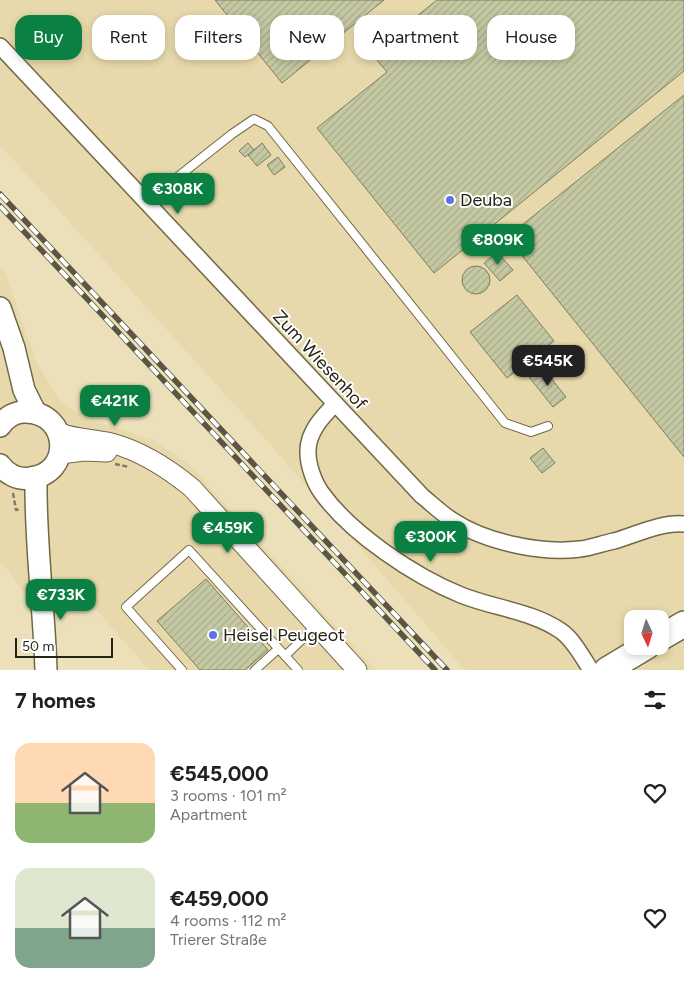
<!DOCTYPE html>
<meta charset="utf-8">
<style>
:root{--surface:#fff;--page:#f2f2f2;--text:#202124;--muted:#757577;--accent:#0b8043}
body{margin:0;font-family:Figtree,sans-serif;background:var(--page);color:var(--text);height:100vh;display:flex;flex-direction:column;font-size:19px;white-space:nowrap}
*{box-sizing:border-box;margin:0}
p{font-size:16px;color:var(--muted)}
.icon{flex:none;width:28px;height:28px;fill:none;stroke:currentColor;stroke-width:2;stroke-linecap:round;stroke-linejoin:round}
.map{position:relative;height:670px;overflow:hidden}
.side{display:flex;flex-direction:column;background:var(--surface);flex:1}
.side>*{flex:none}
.guide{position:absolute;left:15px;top:15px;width:655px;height:45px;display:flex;gap:10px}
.needle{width:32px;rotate:176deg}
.tools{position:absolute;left:624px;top:610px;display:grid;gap:10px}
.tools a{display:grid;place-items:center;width:45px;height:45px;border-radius:10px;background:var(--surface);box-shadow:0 2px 8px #0003;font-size:25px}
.scale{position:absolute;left:15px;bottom:12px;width:98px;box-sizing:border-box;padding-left:5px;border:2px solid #282415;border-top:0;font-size:14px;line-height:18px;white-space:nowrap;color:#282415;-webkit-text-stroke:4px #fff;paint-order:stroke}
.price{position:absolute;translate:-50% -42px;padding:0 11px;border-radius:10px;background:var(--accent);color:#fff;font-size:16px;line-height:32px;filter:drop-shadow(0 1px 2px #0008)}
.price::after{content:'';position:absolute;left:50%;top:30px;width:15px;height:11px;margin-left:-8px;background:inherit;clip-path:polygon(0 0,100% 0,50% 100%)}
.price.current{background:#222;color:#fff}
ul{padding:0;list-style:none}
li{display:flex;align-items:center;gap:15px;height:125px;padding:0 15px}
li span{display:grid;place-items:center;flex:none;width:140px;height:100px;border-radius:15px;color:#555}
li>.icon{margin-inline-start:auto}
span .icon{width:60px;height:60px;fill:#fffc;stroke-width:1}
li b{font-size:21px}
h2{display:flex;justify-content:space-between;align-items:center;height:60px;padding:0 15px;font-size:21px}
.tag{padding:0 18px;border-radius:15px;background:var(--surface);box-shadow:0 2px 8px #0003;font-size:18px;line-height:45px}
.tag.current{background:var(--accent);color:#fff}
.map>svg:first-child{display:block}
.built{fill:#e7d9ab;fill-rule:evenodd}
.building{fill:url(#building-hatch);stroke:#7b7f5b}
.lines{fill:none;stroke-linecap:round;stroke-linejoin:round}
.service-casing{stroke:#726846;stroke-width:10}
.minor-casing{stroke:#726846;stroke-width:18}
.tertiary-casing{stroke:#726846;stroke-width:21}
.secondary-casing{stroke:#726846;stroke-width:24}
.primary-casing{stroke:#726846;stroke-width:28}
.path{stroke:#837b62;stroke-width:2.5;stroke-dasharray:5 2.5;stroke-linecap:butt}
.service{stroke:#fff;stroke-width:8}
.minor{stroke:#fff;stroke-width:15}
.tertiary{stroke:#fff;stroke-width:19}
.secondary{stroke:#fff;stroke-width:21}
.primary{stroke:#fff;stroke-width:25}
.rail-casing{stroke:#5b5641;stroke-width:5.5}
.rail{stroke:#fff;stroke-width:4;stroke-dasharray:11;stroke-linecap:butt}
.poi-dot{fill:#5e71e8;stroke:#fff;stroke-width:2}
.labels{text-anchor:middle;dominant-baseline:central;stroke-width:4;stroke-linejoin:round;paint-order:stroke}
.poi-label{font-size:18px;fill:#282415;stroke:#fff;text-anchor:start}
.street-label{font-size:18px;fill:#282415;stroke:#fff}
</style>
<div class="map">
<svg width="684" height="670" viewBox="0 0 684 670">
<defs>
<pattern id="building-hatch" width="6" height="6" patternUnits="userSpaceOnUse" patternTransform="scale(1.25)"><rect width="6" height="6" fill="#c5c9a3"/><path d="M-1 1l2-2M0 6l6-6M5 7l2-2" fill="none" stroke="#a9ac8b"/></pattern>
</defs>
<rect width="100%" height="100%" fill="#ebe0ba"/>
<!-- built -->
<g class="built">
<path d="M0,0H684V670H465L269,443L0,145ZM632,619H660V646H632Z"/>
<path d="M0,265L5,272L36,361L59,400L88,420L151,439L188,463L375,670H149L70,580L22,591L8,569L0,564Z"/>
</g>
<!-- building -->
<g class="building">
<path d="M215,0H384L282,83Z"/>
<path d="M437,0H684V71L434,273L317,128L387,72L371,53Z"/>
<path d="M684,95V457L507,237Z"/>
<path d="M248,143L254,150L245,157L239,151Z"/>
<path d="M262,143L271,155L257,166L248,155Z"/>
<path d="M278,157L285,167L274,175L267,165Z"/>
<path d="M497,252L513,270L500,281L484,263Z"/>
<circle cx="476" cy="280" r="14"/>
<path d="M517,295L554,341L507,378L470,332Z"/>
<path d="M542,367L566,397L553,407L529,377Z"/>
<path d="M543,448L555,463L542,473L530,458Z"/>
<path d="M206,579L268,650L245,670H200L157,621Z"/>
</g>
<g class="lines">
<!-- service casing -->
<g class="service-casing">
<g id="service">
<path d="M146,202L232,134L254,119L268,126L505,423L531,432L548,426"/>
<path d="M285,656L316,626"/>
<path d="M182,670L126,607L189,550L298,670"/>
<path d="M255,670L278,649"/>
</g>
</g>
<!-- minor casing -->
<g class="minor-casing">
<g id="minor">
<path d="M0,46L422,496C432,504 441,513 452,520C485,542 541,554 580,549C591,548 603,543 614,541C635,535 661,522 684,524"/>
<path d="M335,404C322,417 307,433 308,453C308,465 314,482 321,492C350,533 414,576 461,595C493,608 532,611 561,631C574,640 582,657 591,670"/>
</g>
</g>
<!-- tertiary casing -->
<g class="tertiary-casing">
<g id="tertiary">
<path d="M59,433C76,439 94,439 111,443C141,451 169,469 192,488L357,670"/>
<path d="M60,454L84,451L107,452"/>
</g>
</g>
<!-- secondary casing -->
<g class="secondary-casing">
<g id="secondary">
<path d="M0,308L14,348L24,390L35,412"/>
<path d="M0,426C6,417 16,411 26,412C70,413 73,474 30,478C18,480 7,474 0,465"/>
<path d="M36,478C35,542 44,606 46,670"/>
</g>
</g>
<!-- primary casing -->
<g class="primary-casing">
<g id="primary">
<path d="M660,638L684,624"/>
<path d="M607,670L647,646"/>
</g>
</g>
<!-- path -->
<g class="path">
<path d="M115,464L129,467"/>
<path d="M13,493L16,510L21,509"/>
</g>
<!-- service -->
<use href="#service" class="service"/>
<!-- minor -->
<use href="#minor" class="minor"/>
<!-- tertiary -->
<use href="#tertiary" class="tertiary"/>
<!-- secondary -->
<use href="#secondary" class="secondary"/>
<!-- primary -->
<use href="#primary" class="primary"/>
<!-- rail casing -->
<g class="rail-casing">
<g id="rail">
<path d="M0,194L447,670"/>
<path d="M0,206L435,670"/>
</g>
</g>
<!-- rail -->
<use href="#rail" class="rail"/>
</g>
<!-- markers -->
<g class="poi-dot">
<circle cx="450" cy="200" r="5"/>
<circle cx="213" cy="635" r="5"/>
</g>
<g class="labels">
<!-- poi labels -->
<g class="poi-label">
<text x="460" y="200">Deuba</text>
<text x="223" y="635">Heisel Peugeot</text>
</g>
<!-- street labels -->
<g class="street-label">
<text transform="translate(320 360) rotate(47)">Zum Wiesenhof</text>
</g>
</g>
</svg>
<div class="tools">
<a><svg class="needle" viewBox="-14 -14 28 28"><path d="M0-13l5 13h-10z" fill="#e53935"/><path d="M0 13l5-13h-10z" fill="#757577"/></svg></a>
</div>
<div class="scale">50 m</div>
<b class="price" style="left:178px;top:215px">€308K</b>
<b class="price" style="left:498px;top:266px">€809K</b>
<b class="price current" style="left:548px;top:387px">€545K</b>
<b class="price" style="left:115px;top:427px">€421K</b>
<b class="price" style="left:228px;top:554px">€459K</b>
<b class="price" style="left:431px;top:563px">€300K</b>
<b class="price" style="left:61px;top:621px">€733K</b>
<div class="guide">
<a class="tag current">Buy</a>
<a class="tag">Rent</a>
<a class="tag">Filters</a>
<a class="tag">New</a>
<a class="tag">Apartment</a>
<a class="tag">House</a>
</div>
</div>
<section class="side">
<h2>7 homes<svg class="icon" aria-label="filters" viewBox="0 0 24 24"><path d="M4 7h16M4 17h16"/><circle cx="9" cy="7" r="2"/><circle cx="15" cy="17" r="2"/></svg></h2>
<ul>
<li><span style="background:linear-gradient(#ffd9b3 60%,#8fb573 0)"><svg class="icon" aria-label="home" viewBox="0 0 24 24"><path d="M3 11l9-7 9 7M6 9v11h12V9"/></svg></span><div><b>€545,000</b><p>3 rooms · 101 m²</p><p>Apartment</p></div><svg class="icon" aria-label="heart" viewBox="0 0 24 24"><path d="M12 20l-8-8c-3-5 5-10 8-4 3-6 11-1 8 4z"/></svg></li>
<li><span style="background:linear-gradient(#dfe7d0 60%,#7fa58c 0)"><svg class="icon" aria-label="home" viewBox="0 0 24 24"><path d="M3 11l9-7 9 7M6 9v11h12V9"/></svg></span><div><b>€459,000</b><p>4 rooms · 112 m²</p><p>Trierer Straße</p></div><svg class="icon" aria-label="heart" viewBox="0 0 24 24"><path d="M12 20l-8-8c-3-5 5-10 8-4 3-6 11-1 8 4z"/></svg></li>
</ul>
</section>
